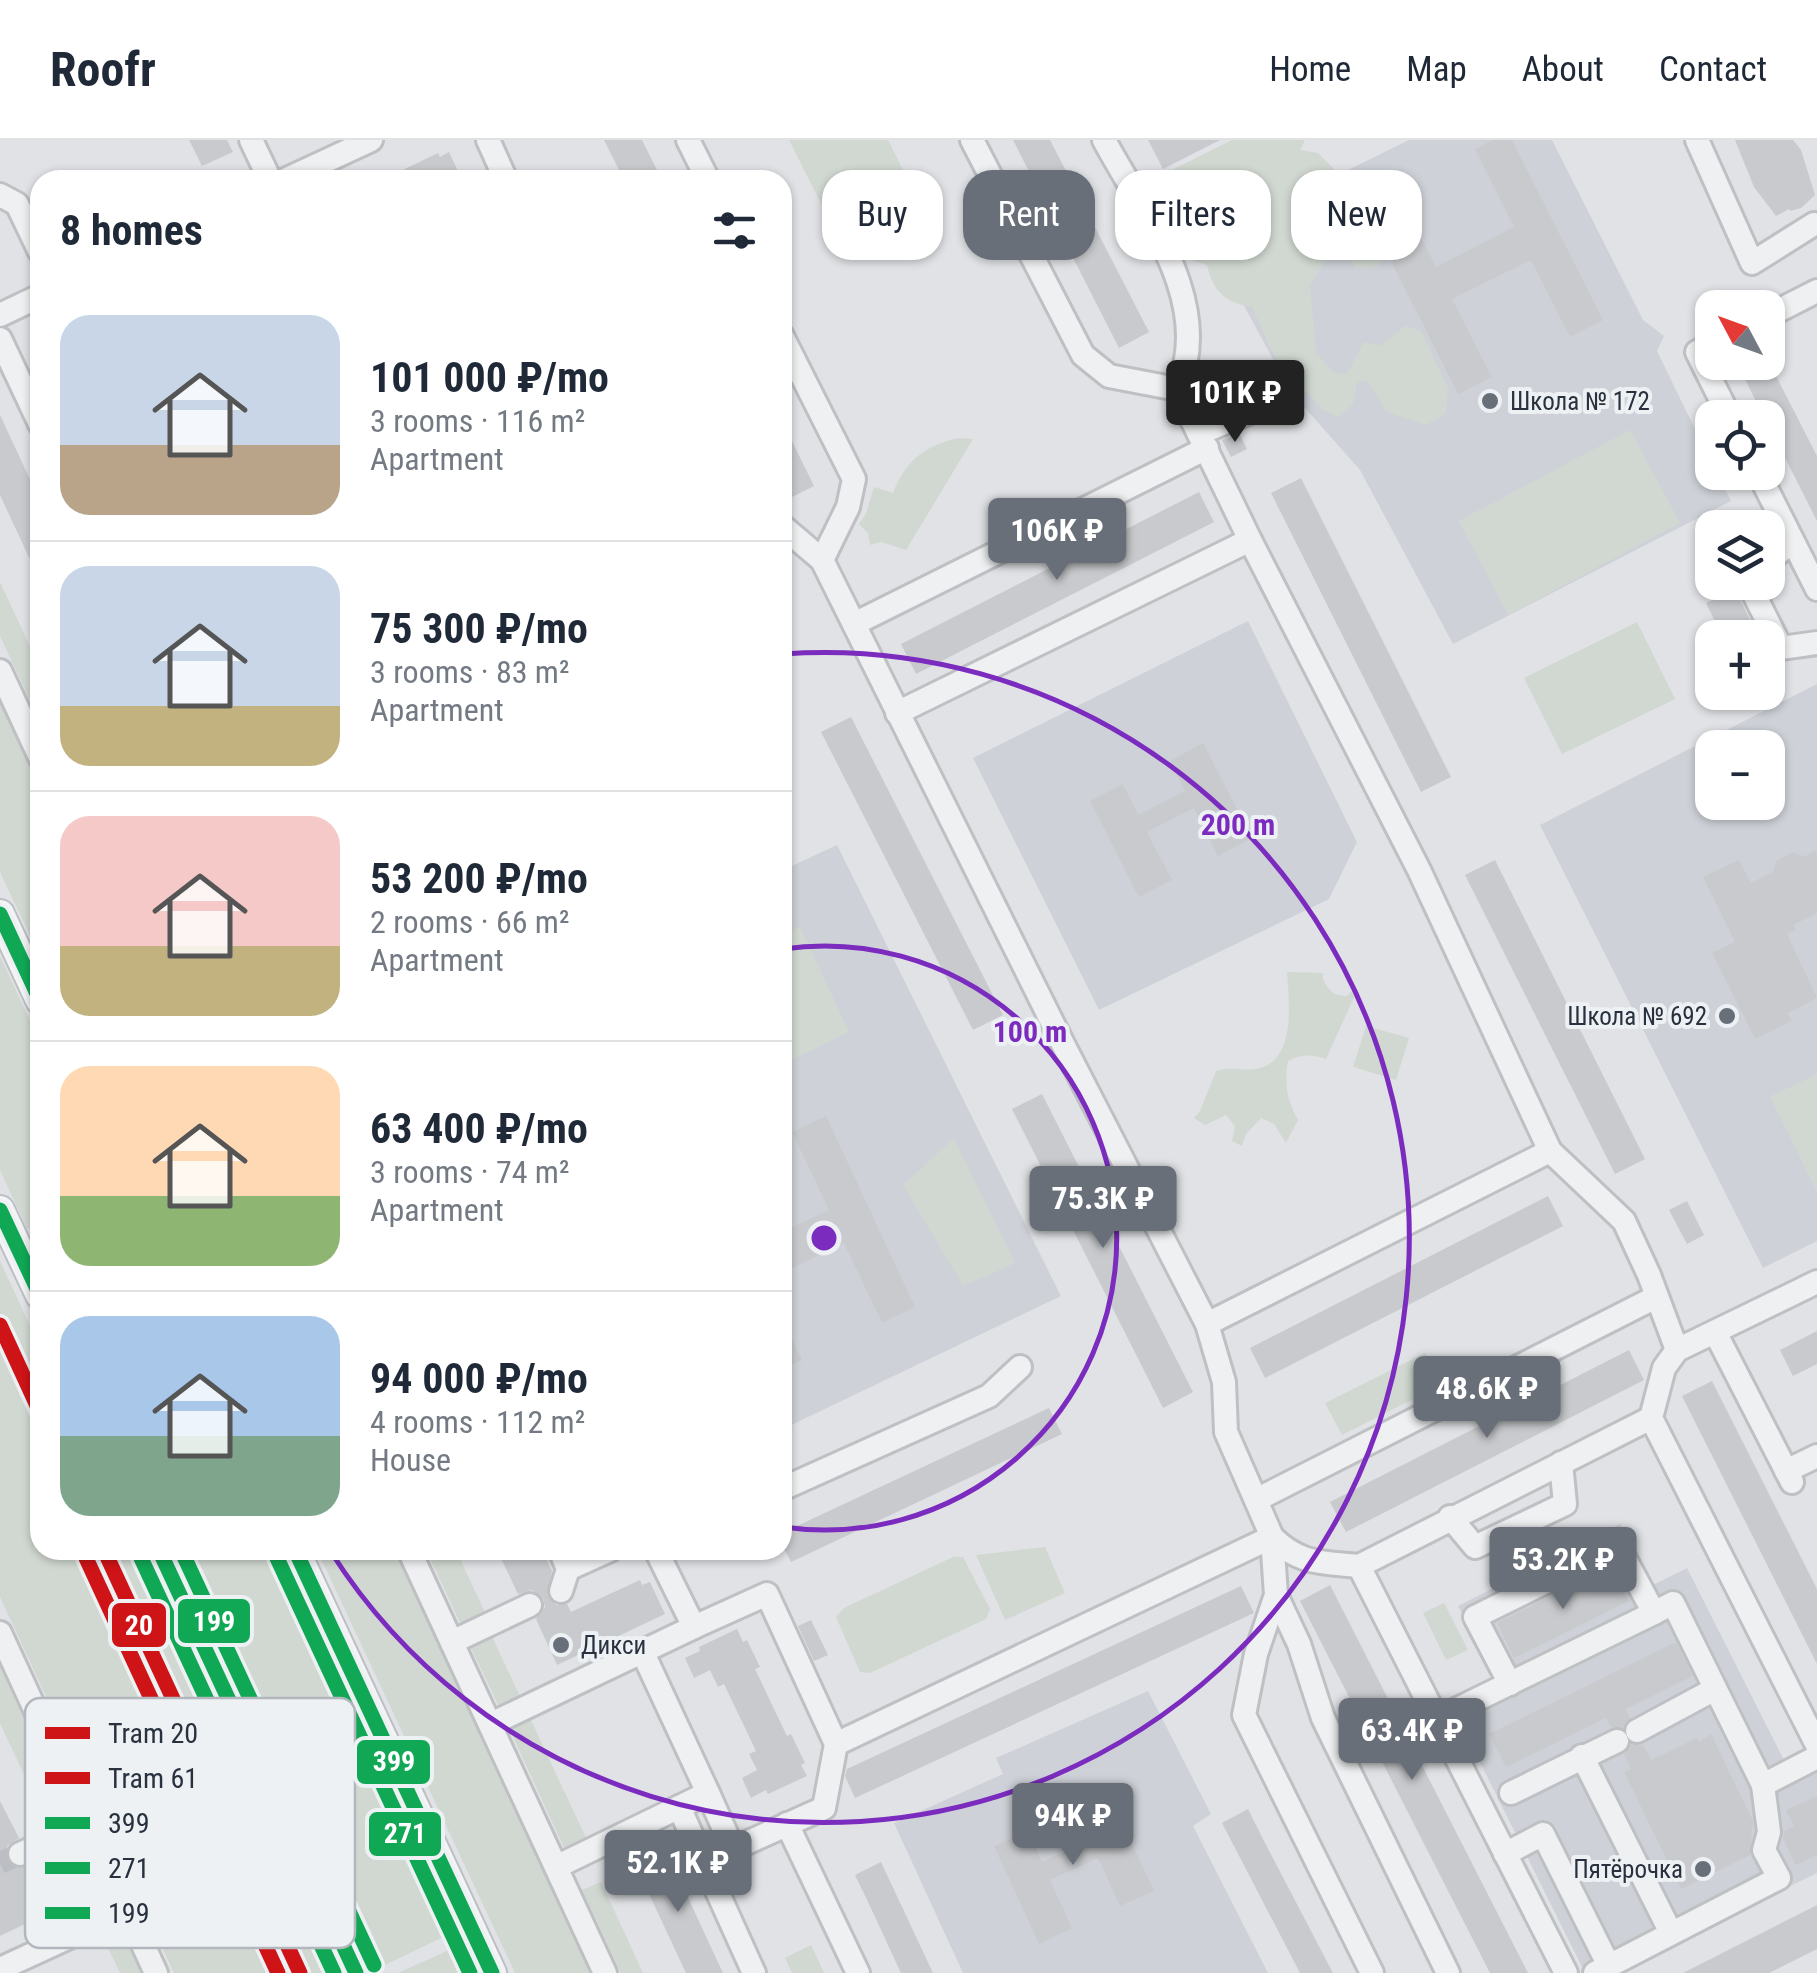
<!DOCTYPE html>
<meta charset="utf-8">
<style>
:root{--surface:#fff;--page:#f6f6f7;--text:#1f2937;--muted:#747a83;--line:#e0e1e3;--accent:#686f78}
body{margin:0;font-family:"Roboto Condensed",sans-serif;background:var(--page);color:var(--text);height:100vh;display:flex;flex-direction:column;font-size:38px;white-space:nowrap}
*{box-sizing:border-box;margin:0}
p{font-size:32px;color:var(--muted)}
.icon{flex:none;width:55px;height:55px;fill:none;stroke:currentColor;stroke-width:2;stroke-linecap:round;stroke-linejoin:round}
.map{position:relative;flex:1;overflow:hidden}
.details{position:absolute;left:30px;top:30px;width:762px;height:1390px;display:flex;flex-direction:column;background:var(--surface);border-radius:30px;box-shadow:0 2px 8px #0004}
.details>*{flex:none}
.hud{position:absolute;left:822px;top:30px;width:842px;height:90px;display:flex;gap:20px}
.needle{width:65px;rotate:311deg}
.tools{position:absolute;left:1695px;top:150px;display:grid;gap:20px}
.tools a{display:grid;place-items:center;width:90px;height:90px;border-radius:20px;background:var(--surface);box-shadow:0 2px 8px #0004;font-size:50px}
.price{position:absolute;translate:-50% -85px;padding:0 22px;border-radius:10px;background:var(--accent);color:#fff;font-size:32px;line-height:65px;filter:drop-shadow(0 2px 5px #0008)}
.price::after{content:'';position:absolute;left:50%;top:60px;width:30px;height:22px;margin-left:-15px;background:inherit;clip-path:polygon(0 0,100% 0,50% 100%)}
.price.current{background:#222;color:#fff}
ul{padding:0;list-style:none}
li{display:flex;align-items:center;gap:30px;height:250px;padding:0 30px}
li+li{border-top:2px solid var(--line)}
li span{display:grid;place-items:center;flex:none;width:280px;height:200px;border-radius:30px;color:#555}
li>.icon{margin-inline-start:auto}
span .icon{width:120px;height:120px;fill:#fffc;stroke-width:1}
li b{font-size:42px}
h2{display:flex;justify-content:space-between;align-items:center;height:120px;padding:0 30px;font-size:42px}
.tag{padding:0 35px;border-radius:30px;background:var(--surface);box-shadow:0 2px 8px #0004;font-size:35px;line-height:90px}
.tag.current{background:var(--accent);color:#fff}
header{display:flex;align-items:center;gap:60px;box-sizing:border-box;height:140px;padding:0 50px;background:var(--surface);border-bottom:2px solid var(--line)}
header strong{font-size:48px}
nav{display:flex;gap:55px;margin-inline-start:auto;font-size:35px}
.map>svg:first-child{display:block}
.built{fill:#ced2d8;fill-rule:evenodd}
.green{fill:#d1d8d1}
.building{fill:#c8cacd}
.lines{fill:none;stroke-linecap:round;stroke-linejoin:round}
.minor-tunnel{stroke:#bbbfc3;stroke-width:22;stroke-dasharray:22 11;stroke-linecap:butt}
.minor-casing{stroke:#bec0c3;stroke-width:28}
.major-casing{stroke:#bcbfc3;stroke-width:32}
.minor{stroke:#eff0f1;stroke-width:22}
.major{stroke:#f4f4f5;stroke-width:28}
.bus-1-casing{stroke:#edf1f4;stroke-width:22}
.bus-2-casing{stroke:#edf1f4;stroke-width:22}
.bus-3-casing{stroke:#edf1f4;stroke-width:22}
.bus-1{stroke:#10a855;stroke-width:15}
.bus-2{stroke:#10a855;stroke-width:15}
.bus-3{stroke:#10a855;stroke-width:15}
.tram-1-casing{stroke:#edf1f4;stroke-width:22}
.tram-2-casing{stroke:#edf1f4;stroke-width:22}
.tram-1{stroke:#ce1417;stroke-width:15}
.tram-2{stroke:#ce1417;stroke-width:15}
.ring{fill:none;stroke:#7b2cbf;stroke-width:5}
.poi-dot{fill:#686f78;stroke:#edf1f4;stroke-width:4}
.labels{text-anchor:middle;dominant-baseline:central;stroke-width:8;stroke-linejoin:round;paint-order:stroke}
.poi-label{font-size:25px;fill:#28313d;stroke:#edf1f4;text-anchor:start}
.key{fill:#edf1f4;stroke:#b2b7bd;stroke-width:2.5}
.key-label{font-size:28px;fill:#28313d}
.centre{fill:#7b2cbf;stroke:#edf1f4;stroke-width:5}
.ring-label{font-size:30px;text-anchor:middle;font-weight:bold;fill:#7b2cbf;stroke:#edf1f4;stroke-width:8;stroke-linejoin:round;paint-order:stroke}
.line-badge{stroke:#edf1f4;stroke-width:4}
.badge-label{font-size:28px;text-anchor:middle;font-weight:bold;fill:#fff}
</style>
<header>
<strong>Roofr</strong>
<nav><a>Home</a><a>Map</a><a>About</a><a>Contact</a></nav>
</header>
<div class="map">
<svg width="1817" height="1833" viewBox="0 0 1817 1833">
<rect width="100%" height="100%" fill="#e0e2e5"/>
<!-- built -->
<g class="built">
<path d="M1409,0H1552L1643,180L1664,196L1657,211L1712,324V332L1717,333L1731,361L1453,504L1360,330L1291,252L1237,153L1271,68Z"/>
<path d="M1248,481L1357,702L1329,759L1099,870L973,618Z"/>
<path d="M1817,544V1101L1763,1128L1540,685ZM1712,608H1768V662H1712Z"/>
<path d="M837,705L1061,1156L783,1289V730Z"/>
<path d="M1620,1384L1651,1446L1687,1428L1791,1634L1817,1622V1733L1608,1833H1585L1450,1562L1495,1538L1458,1466Z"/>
<path d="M1148,1551L1211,1674L1193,1686L1268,1833H963L894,1683L1003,1634L996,1618Z"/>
</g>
<!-- green -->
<g class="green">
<path d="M789,0H888L923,69L844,109Z"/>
<path d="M1232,0H1305L1300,10L1318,13L1334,29L1330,44L1357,65L1385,117L1376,127L1356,128L1340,105L1329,115L1310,145L1316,213L1334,233L1347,234L1364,202L1380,206L1405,186L1421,191L1448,248L1446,273L1426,285L1387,272L1367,240L1357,242L1353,264L1339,277L1323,270L1275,218L1252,167C1225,163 1213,151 1207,125L1191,120L1180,90L1183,69L1246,48L1239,37L1169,49L1166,33Z"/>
<path d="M1630,290L1680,383L1508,475L1459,381Z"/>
<path d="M957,298L973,299L906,410L881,402L870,405L868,393L859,384L866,374L874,347L893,353C906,320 924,307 957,298Z"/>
<path d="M0,442L40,528V582L0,496Z"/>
<path d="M1637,482L1675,559L1562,614L1524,538Z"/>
<path d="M0,559L40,645V817L0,732Z"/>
<path d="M800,787L849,892L783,924V795Z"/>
<path d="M0,816L40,902V1083L27,1089L0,1030Z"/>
<path d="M1287,832L1323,833V839C1328,850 1335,857 1347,856L1353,850L1356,853L1326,919C1312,914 1302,914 1288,921C1284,944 1287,960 1298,980L1286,1003L1274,984L1261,978L1246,994L1242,1006L1232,1001L1235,986L1226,975L1205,985L1194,978L1200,971L1216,931C1229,926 1242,931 1255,929C1297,923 1289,862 1287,832Z"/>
<path d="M1366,886L1409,898L1396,940L1353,927Z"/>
<path d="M1817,934V1052L1770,957Z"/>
<path d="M954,998L1015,1123L963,1146L903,1045Z"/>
<path d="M0,1121L40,1207V1410H134L331,1833H174L0,1457Z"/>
<path d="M1425,1213L1441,1245L1342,1295L1325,1263Z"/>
<path d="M1045,1407L1065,1453L1005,1480L976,1415Z"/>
<path d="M179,1410H276L454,1792L376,1829Z"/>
<path d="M317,1410H396L592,1833H515Z"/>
<path d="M426,1410H456L487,1477L463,1489Z"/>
<path d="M953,1417H963L990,1469L986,1479L870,1533L860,1532L836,1477L844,1468Z"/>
<path d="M1444,1463L1468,1510L1446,1520L1423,1473Z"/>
<path d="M490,1492L524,1565L503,1575L468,1502Z"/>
<path d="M0,1525L68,1676L46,1682L0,1583Z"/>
<path d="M529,1576L588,1702L566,1712L508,1586Z"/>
<path d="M601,1742L643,1833H621L582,1750Z"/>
<path d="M123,1786L145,1833H120L102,1795Z"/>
<path d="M460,1805L470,1833H398Z"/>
<path d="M811,1805L824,1833H792L785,1818Z"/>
</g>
<!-- building -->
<g class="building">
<path d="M189,0H227L233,12L202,26Z"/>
<path d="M604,0H642L662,40H624Z"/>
<path d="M1013,0H1050L1149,192L1119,208Z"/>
<path d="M1148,0H1220L1163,29Z"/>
<path d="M1493,0H1512L1603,180L1570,197L1531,120L1452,159L1492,237L1458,254L1363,66L1396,49L1436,127L1514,87L1475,9Z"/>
<path d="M1735,0H1793L1801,10L1815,55L1801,68L1790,71L1789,69L1776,76L1754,47Z"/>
<path d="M449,12L462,40H382L438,13L440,17Z"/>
<path d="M1771,226L1817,316V381L1768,284V278H1764L1745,239Z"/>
<path d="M0,275L40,361V441L0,355Z"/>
<path d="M782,281L814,346L782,362Z"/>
<path d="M1239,293L1247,309L1231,317L1222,300Z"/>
<path d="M1301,338L1451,637L1421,652L1271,353Z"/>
<path d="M1199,352L1214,382L916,534L901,504Z"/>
<path d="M1735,449L1750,480L1759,498H1723L1706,463Z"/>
<path d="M851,577L1003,875L973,890L821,592Z"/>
<path d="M1203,603L1252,698L1218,716L1194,668L1147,692L1172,740L1139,757L1090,661L1123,644L1138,675L1185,651L1170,621Z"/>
<path d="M1817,710V773L1793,785L1796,790L1787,794L1817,858L1788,873L1792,881L1755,899L1712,813L1735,802L1703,737L1739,720L1751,743L1773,732L1776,721L1793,712L1803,717Z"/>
<path d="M1495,720L1645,1019L1615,1034L1465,735Z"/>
<path d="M1042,954L1193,1252L1163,1268L1012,969Z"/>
<path d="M826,976L915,1167L882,1183L844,1103L782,1133V1092L829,1070L792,992Z"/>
<path d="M1548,1056L1563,1086L1265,1238L1250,1208Z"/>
<path d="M1687,1061L1704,1095L1687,1104L1669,1070Z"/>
<path d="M782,1178L802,1220L782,1230Z"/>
<path d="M1817,1191V1224L1793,1236L1780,1210Z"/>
<path d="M1629,1210L1644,1240L1346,1392L1330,1362Z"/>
<path d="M1712,1241L1817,1449V1524L1682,1256Z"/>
<path d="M1049,1268L1062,1294L791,1422L782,1405V1393Z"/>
<path d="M497,1410H542L552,1431L547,1455L556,1465L567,1464L571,1472L640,1440L642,1445L650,1442L665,1474L557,1525L536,1479L545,1467L543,1458L532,1450L518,1454Z"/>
<path d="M1612,1426L1629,1461L1514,1518L1497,1483Z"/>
<path d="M1330,1445L1406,1594L1528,1833H1490L1300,1461Z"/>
<path d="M1241,1446L1254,1473L855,1658L845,1636L847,1629Z"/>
<path d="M811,1480L828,1515L814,1521L798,1486Z"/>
<path d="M737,1489L743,1502L747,1500L760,1527L755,1529L787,1596L791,1594L805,1623L801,1625L807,1636L768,1654L766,1650L751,1658L742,1638L757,1630L749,1614L756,1611L724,1544L718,1547L710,1530L694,1538L685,1518L700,1511L699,1507Z"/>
<path d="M1676,1502L1693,1536L1626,1569L1630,1578L1623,1588L1611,1587L1606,1578L1506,1627L1489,1594Z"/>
<path d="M1711,1594L1753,1681L1750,1715L1681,1749L1624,1632L1631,1629L1624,1614L1631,1605H1643L1651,1620L1697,1598L1699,1602Z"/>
<path d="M1109,1654L1154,1751L1120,1766L1098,1718L1050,1740L1072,1788L1039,1804L994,1706L1028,1691L1042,1722L1089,1700L1076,1669Z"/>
<path d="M1817,1656V1715L1796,1725L1783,1699L1784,1691L1794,1686L1786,1670Z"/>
<path d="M0,1661L19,1698L7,1706L6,1719L12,1727L26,1728L48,1773L0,1796Z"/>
<path d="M1248,1669L1263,1699L1333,1833H1300L1222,1683Z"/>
<path d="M666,1710L683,1747L723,1833H686L635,1724Z"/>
<path d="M881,1722L933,1833H901L869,1764L855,1735Z"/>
<path d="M1817,1765V1809L1769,1833H1683Z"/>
</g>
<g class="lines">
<!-- minor-tunnel -->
<path class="minor-tunnel" d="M0,1723L20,1714"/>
<!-- minor casing -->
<g class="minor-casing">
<g id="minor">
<path d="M251,0L270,40"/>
<path d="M488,0L506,40"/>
<path d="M688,0L708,40"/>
<path d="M972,0L1083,215L1109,236L1177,249L1250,400L1419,730L1550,1011L1624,1081L1649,1135L1677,1210"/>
<path d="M1104,0C1143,73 1216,163 1177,249"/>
<path d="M1697,0L1752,123L1814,84"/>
<path d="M285,40L371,0"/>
<path d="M0,55L17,64L40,112"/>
<path d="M0,175L40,156"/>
<path d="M1768,176L1817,151"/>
<path d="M782,196L854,339L848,367L822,420"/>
<path d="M0,199L40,284"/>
<path d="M1712,204L1697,212L1730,278"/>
<path d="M1200,293L1274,262"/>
<path d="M1758,332L1817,449"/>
<path d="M782,386L822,420L1064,906L1207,1184L1224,1242L1226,1292L1272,1397L1276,1455L1256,1514L1244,1575L1372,1833"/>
<path d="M1768,422L1792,401"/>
<path d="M1748,442L1781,508L1817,503"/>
<path d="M854,484L1207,308"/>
<path d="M0,531L40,617"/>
<path d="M897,573L1250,400"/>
<path d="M1817,1142L1677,1210L1664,1228L1651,1278L1817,1605"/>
<path d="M1207,1184L1550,1011"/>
<path d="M1715,1192L1792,1342"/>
<path d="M1786,1331L1817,1316"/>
<path d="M782,1349L989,1256L1020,1227"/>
<path d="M1256,1360L1656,1157"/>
<path d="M1450,1377L1475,1407L1565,1364L1561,1323"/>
<path d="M409,1410L605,1833"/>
<path d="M560,1410L568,1429L561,1451"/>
<path d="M568,1429L610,1410"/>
<path d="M1276,1455L1299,1504L1323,1578L1448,1833"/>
<path d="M694,1487L767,1454L836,1604L824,1668L733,1709L708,1653"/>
<path d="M0,1493L156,1833"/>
<path d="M452,1502L530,1465"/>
<path d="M1510,1544L1475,1477L1618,1406L1654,1473L1673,1463L1763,1645L1769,1692L1764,1710L1779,1738L1595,1833"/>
<path d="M1437,1579L1654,1473"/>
<path d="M491,1584L694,1487L656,1410"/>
<path d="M1637,1591L1715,1549"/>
<path d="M836,1604L1272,1397C1300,1425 1322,1422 1359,1426"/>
<path d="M1582,1616L1670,1791"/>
<path d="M1763,1645L1817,1617"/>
<path d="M1511,1653L1617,1601"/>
<path d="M679,1667L754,1833"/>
<path d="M787,1684L858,1833"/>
<path d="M20,1714L88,1683"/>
<path d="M1505,1714L1543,1694L1609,1826"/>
<path d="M556,1727L708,1653L642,1511"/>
<path d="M0,1829L128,1770"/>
<path d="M1566,1833L1359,1426L1651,1278"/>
</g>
</g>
<!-- major casing -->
<g class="major-casing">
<g id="major">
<path d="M0,774L40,860"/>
<path d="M0,1070L40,1155"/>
<path d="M159,1410L356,1833"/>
<path d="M295,1410L492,1833"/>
</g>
</g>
<!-- minor -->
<use href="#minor" class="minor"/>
<!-- major -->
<use href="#major" class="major"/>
<!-- bus-1 casing -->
<g class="bus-1-casing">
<g id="bus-1">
<path d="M0,774L40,860"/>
<path d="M0,1070L40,1155"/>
<path d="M159,1410L356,1833"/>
<path d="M295,1410L492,1833"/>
</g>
</g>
<!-- bus-2 casing -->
<g class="bus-2-casing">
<g id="bus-2">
<path d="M141,1418L334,1833"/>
<path d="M277,1418L470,1833"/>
</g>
</g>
<!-- bus-3 casing -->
<g class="bus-3-casing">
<path id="bus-3" d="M181,1410L374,1825"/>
</g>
<!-- bus-1 -->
<use href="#bus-1" class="bus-1"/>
<!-- bus-2 -->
<use href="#bus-2" class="bus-2"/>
<!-- bus-3 -->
<use href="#bus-3" class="bus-3"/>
<!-- tram-1 casing -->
<g class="tram-1-casing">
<g id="tram-1">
<path d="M0,1185L40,1272"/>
<path d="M104,1410L300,1833"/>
</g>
</g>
<!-- tram-2 casing -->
<g class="tram-2-casing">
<path id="tram-2" d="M86,1418L278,1833"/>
</g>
<!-- tram-1 -->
<use href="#tram-1" class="tram-1"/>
<!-- tram-2 -->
<use href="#tram-2" class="tram-2"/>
</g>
<!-- distance rings -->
<g class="ring">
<path d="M783 809A292 292 0 1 1 783 1387"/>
<path d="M783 514A585 585 0 1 1 331 1412"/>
</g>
<!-- markers -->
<g class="poi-dot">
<circle cx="1490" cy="261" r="10"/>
<circle cx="1727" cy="876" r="10"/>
<circle cx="561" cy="1505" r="10"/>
<circle cx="1703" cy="1729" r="10"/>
</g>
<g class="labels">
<!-- poi labels -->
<g class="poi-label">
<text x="1510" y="261">Школа № 172</text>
<text x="1707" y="876" text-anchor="end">Школа № 692</text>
<text x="581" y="1505">Дикси</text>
<text x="1683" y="1729" text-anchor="end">Пятёрочка</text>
</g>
</g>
<!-- legend -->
<rect x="25" y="1558" width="330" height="250" rx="15" class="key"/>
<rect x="45" y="1587" width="45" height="12" fill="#ce1417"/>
<rect x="45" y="1632" width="45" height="12" fill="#ce1417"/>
<rect x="45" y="1677" width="45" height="12" fill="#10a855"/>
<rect x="45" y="1722" width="45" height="12" fill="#10a855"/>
<rect x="45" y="1767" width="45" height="12" fill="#10a855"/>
<g class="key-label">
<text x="108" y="1603">Tram 20</text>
<text x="108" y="1648">Tram 61</text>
<text x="108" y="1693">399</text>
<text x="108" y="1738">271</text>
<text x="108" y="1783">199</text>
</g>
<circle cx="824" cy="1098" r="15" class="centre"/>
<g class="ring-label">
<text x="1238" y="695">200 m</text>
<text x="1030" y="902">100 m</text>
</g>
<g class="line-badge">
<rect x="176" y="1457" width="76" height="48" rx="10" fill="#10a855"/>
<rect x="110" y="1461" width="58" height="48" rx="10" fill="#ce1417"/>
<rect x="355" y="1598" width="77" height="48" rx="10" fill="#10a855"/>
<rect x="367" y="1670" width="76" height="48" rx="10" fill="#10a855"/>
</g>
<g class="badge-label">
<text x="214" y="1491">199</text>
<text x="139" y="1495">20</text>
<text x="394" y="1631">399</text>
<text x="405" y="1703">271</text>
</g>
</svg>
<div class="tools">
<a><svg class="needle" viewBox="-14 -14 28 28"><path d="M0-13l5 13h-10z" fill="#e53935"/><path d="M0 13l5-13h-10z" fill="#747a83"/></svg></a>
<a><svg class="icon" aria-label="locate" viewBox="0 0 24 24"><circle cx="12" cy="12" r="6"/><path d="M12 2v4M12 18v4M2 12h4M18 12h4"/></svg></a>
<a><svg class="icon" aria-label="layers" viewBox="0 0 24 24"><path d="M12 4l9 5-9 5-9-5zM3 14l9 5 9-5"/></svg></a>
<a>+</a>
<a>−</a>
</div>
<b class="price current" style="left:1235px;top:305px">101K ₽</b>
<b class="price" style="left:1057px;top:443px">106K ₽</b>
<b class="price" style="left:1103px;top:1111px">75.3K ₽</b>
<b class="price" style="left:1487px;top:1301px">48.6K ₽</b>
<b class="price" style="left:1563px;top:1472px">53.2K ₽</b>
<b class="price" style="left:1412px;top:1643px">63.4K ₽</b>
<b class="price" style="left:1073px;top:1728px">94K ₽</b>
<b class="price" style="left:678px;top:1775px">52.1K ₽</b>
<div class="hud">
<a class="tag">Buy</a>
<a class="tag current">Rent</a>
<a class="tag">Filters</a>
<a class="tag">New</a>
</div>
<section class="details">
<h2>8 homes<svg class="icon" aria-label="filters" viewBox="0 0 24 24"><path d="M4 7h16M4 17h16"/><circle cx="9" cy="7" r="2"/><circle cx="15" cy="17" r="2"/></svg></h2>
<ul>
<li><span style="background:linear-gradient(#c9d6e8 65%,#b9a48a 0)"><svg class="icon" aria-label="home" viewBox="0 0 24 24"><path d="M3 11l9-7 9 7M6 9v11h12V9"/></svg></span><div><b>101 000 ₽/mo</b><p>3 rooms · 116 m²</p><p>Apartment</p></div></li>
<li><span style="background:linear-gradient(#c9d6e8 70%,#c2b280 0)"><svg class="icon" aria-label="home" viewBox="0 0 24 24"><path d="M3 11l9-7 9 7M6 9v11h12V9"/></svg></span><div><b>75 300 ₽/mo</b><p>3 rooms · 83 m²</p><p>Apartment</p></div></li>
<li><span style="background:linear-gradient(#f6c9c9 65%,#c2b280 0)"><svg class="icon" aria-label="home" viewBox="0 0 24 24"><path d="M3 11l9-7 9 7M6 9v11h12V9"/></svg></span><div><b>53 200 ₽/mo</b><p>2 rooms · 66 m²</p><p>Apartment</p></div></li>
<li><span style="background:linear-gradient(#ffd9b3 65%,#8fb573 0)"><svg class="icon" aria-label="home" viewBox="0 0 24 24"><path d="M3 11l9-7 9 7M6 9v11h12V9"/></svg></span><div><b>63 400 ₽/mo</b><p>3 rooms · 74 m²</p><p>Apartment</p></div></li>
<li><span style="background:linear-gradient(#a9c7e8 60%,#7fa58c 0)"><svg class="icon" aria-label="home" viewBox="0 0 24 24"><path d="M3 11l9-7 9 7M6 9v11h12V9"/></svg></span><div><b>94 000 ₽/mo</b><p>4 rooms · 112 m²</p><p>House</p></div></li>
</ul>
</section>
</div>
